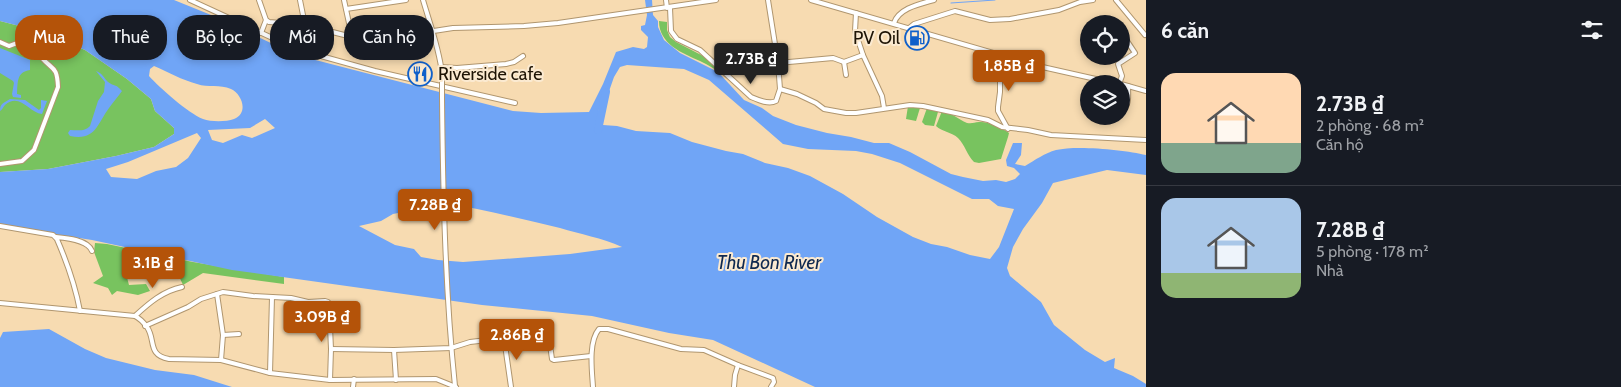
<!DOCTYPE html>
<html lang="vi">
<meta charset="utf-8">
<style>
:root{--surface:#171b24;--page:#20242c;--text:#f1f3f6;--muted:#9ea1a6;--line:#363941;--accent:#b45309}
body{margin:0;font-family:Cabin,sans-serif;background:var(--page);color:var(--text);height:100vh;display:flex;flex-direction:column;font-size:19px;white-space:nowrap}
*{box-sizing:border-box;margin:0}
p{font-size:16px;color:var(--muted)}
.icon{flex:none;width:28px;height:28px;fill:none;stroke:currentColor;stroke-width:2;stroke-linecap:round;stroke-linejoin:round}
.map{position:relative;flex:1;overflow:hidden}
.side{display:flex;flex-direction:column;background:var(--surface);width:475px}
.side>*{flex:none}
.top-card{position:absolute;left:15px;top:15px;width:475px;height:45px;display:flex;gap:10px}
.buttons{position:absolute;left:1080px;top:15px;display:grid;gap:10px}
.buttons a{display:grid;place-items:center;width:50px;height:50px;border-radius:50%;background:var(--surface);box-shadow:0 2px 8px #0003;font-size:25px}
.price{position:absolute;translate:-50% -42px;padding:0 11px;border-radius:5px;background:var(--accent);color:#fff;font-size:16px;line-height:32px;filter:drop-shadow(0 1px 2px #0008)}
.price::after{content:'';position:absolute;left:50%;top:30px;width:15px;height:11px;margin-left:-8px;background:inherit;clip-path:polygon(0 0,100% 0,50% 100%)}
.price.active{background:#222;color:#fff}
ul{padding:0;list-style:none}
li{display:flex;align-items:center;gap:15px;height:125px;padding:0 15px}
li+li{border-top:1px solid var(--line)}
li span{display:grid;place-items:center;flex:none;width:140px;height:100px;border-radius:15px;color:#555}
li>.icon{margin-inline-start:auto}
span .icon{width:60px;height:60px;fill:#fffc;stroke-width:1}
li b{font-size:21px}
h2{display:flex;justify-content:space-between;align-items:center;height:60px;padding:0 15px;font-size:21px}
.chip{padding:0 18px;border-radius:20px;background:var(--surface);box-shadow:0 2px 8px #0003;font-size:18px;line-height:45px}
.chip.active{background:var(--accent);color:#fff}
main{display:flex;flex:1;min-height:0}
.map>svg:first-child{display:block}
.green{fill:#78c35f}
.water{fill:#70a5f6;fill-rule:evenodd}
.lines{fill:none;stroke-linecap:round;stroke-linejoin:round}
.stream{stroke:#70a5f6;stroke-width:1}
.river{stroke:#70a5f6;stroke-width:8}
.street-casing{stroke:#b0966f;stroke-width:6}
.street{stroke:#fff;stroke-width:4}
.street-bridge-casing{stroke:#b0966f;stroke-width:6;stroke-linecap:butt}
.street-bridge{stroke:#fff;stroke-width:4}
.labels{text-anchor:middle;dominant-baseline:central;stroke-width:4;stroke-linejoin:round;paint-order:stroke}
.poi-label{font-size:18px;fill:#1e1405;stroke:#fbead1;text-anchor:end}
.water-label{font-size:19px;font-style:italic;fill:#0f2950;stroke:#fbead1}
</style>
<main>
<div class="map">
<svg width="1146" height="387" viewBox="0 0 1146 387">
<rect width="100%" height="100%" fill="#f7dbb1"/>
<!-- green -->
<g class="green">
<path d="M0,21L39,31L85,50L127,79L151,99L155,111L174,128V134L154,147L116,156L48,169L0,172Z"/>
<path d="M659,21L667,22V30L670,37L676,42L707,58L727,75H724C716,70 709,65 700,61C682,53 659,44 659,21Z"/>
<path d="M908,106H918L920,108L916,121L906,119Z"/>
<path d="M927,108L938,112L934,126L925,125L922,122Z"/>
<path d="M942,111C952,113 958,119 967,123C973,124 974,122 979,122C987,121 1003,128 1009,133L1008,137L1001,159L979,163L974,162C967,155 965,145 958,138C952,132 942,132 936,126Z"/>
<path d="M95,243L107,244L193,262L284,277V284L203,273L183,285L178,274L167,269L141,270L134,277L131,269L125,270L129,285L146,284L150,291L138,295L117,291L112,295L108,288L93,283L103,276L94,252Z"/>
</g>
<!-- water -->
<g class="water">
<path d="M0,0H174L216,17L296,55L513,111L541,113L589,112L603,84L616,52L633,47L644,49L647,47L648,37L641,30V26L645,25L647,15L645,0H652L653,15L658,21V27L664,40L680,53L718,72L744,100L762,108L773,116L796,125L827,133L851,137L874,143H889L910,152L951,174L963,177L983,181L996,180L1006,182L1015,179L1020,174L1014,168L1007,166L1006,160L1013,143H1022L1021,155L1015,164L1025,166C1035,160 1045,153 1056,150C1077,145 1125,150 1146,155V175L1107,170L1053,183L1042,203L1023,229L1013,247L1007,268L1010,276L1041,302L1054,325L1085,350L1105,362L1115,358L1114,368L1133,376L1146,384V387H815L713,340L669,333L592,316L482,305L232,270L92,240L0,226V172L48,169L116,156L154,147L174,134V128L155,111L151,99L127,79L85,50L39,31L0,21ZM627,65L684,69L709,80L783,144L808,149L856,151L872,154L900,163L972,199H989L998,206L1014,209L999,247L990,259L970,255L947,247L931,244L913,237L877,217L843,194L810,176L788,168L765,163L743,154L726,151L692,142L670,133L636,131L617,126L603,125L598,116V111L607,97L614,77L620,67ZM154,66C168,72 182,80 197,84C208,88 220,84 231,89C242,94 249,113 234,119C226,122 211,122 203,119C188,113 160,88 149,76L150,69ZM265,119L275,128L252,138L242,135L223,143L212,140L208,130L250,128ZM197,133L201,138L188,158L176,167L156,171L137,179L111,177L106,169L128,162ZM444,203C483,209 521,219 560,228C580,234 602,238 622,247L570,254L463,262L438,260L421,257L414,249L395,245L359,226L381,221L393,214L443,204Z"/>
<path d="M0,48L30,60V70C16,72 18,83 17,94L21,95V98L13,97L12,94L14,83L13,81L0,73Z"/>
<path d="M96,71C102,73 104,78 108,82C115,87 115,83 122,91C118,97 113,102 109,108C97,124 96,141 70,136L68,133L70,130C78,130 84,132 90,126L98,101L104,92L105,82Z"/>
<path d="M10,99L25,100L39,110L41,108V100L47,101L42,114C29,113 20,92 5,105C3,107 2,110 0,111C0,103 4,103 10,99Z"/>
<path d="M49,329L85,349L106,358L155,370L194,375L232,387H0V338L3,332Z"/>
</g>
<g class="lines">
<!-- stream -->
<path class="stream" d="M951,3L995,0"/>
<!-- river -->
<path class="river" d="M598,130L606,92"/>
<!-- street casing -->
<g class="street-casing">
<g id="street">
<path d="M190,0L292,47L310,53L375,71L515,103"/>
<path d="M259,0L266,20L269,22L305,25L352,37L382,39L453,28L524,26L558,23L716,0"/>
<path d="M300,0L305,25"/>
<path d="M344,0L352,37"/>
<path d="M423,0C430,24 439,48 442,73"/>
<path d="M666,0L667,8"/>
<path d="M811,0L1038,66L1118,84"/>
<path d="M1116,0L1145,35"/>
<path d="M670,8L671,31L677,39L700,50L751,97C758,100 769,105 776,101L780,89L778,63L768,0"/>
<path d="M346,9L406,0"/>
<path d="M856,13L855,31L863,55L882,96L884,108"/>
<path d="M894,23C899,8 920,4 934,0"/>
<path d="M909,28L914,24L955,11L990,20L1010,19L1059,10L1080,2L1093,0"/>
<path d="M261,33L266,20"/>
<path d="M0,42L9,46C15,44 22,40 29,41C37,44 37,51 41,57C53,71 57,65 58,87L34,150L22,161L0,164"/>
<path d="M1007,57L1000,78V92L998,107V111L1008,129"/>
<path d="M844,62L846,75"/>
<path d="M778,63L833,58L844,62L863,55"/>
<path d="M441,67L457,68L506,64L514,62L523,56"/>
<path d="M1119,84L1122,76L1118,64L1135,53L1125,38"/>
<path d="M1121,84L1146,91"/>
<path d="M780,89L797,94L816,103L824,109L846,113H856L910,105L923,106L988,120L1002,127L1028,130L1051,135L1146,140"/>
<path d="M442,97C443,193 445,290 455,386"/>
<path d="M1122,111C1130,105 1128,95 1128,86"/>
<path d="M0,226L53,235L56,238"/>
<path d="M217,294L223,335L221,360"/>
<path d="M0,303L135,316C139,318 144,323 147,327C156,340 147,355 169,359L221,360L270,373L330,380L436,379L456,387"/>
<path d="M80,311C75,284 67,262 56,237C67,238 88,240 92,251"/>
<path d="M135,316C149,303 163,291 182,287"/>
<path d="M145,326L188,307L201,299L223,292L253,296L291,298L308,302L325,301L328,302L329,305L331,349L330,380"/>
<path d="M223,335L239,334"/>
<path d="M504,338L511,387"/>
<path d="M331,349L394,350L451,348L470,342L522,336H545L549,338L552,359L554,360L591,356"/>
<path d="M394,350L396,380"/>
<path d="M270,373L272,297"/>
<path d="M353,387L354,379"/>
<path d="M593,387C592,371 588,342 599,329H608L681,349L704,350L738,365L773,378L774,382L771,387"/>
<path d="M734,387L735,375L738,365"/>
</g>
</g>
<!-- street -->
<use href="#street" class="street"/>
<!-- street-bridge casing -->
<g class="street-bridge-casing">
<path id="street-bridge" d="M442,73V97"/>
</g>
<!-- street-bridge -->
<use href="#street-bridge" class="street-bridge"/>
</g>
<!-- icons -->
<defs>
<g id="fuel-ring" transform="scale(1.25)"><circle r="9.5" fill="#fbead1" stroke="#1060ca" stroke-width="1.5"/><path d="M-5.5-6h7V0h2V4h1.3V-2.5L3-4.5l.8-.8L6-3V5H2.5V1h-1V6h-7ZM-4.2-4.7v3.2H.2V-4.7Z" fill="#1060ca"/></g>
<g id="restaurant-ring" transform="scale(1.25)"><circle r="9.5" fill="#fbead1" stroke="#1060ca" stroke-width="1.5"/><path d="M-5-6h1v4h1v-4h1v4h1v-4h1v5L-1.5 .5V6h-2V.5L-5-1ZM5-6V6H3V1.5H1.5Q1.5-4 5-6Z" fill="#1060ca"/></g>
</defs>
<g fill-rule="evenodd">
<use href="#fuel-ring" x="917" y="38"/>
<use href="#restaurant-ring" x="420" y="74"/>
</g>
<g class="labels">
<!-- poi labels -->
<g class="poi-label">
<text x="900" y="38">PV Oil</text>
<text x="438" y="74" text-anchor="start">Riverside cafe</text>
</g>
<!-- water labels -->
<g class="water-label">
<text x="769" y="262">Thu Bon River</text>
</g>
</g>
</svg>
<div class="buttons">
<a><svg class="icon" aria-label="locate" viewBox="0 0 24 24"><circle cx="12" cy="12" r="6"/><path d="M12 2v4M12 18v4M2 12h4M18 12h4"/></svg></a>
<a><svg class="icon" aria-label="layers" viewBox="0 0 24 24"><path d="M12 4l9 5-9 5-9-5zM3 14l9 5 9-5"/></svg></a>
</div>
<b class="price active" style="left:751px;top:85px">2.73B ₫</b>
<b class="price" style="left:1009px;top:92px">1.85B ₫</b>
<b class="price" style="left:435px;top:231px">7.28B ₫</b>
<b class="price" style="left:153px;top:289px">3.1B ₫</b>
<b class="price" style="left:322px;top:343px">3.09B ₫</b>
<b class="price" style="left:517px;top:361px">2.86B ₫</b>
<div class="top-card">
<a class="chip active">Mua</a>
<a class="chip">Thuê</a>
<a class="chip">Bộ lọc</a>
<a class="chip">Mới</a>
<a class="chip">Căn hộ</a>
</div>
</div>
<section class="side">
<h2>6 căn<svg class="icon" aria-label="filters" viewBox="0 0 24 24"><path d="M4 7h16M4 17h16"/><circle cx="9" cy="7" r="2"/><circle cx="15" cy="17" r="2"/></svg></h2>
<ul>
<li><span style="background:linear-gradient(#ffd9b3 70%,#7fa58c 0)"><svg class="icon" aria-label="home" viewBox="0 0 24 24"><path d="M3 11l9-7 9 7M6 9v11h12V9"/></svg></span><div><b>2.73B ₫</b><p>2 phòng · 68 m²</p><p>Căn hộ</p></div></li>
<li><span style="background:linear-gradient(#a9c7e8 75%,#8fb573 0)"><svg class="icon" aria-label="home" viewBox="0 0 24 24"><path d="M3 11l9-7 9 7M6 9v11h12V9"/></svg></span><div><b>7.28B ₫</b><p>5 phòng · 178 m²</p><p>Nhà</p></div></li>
</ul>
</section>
</main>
